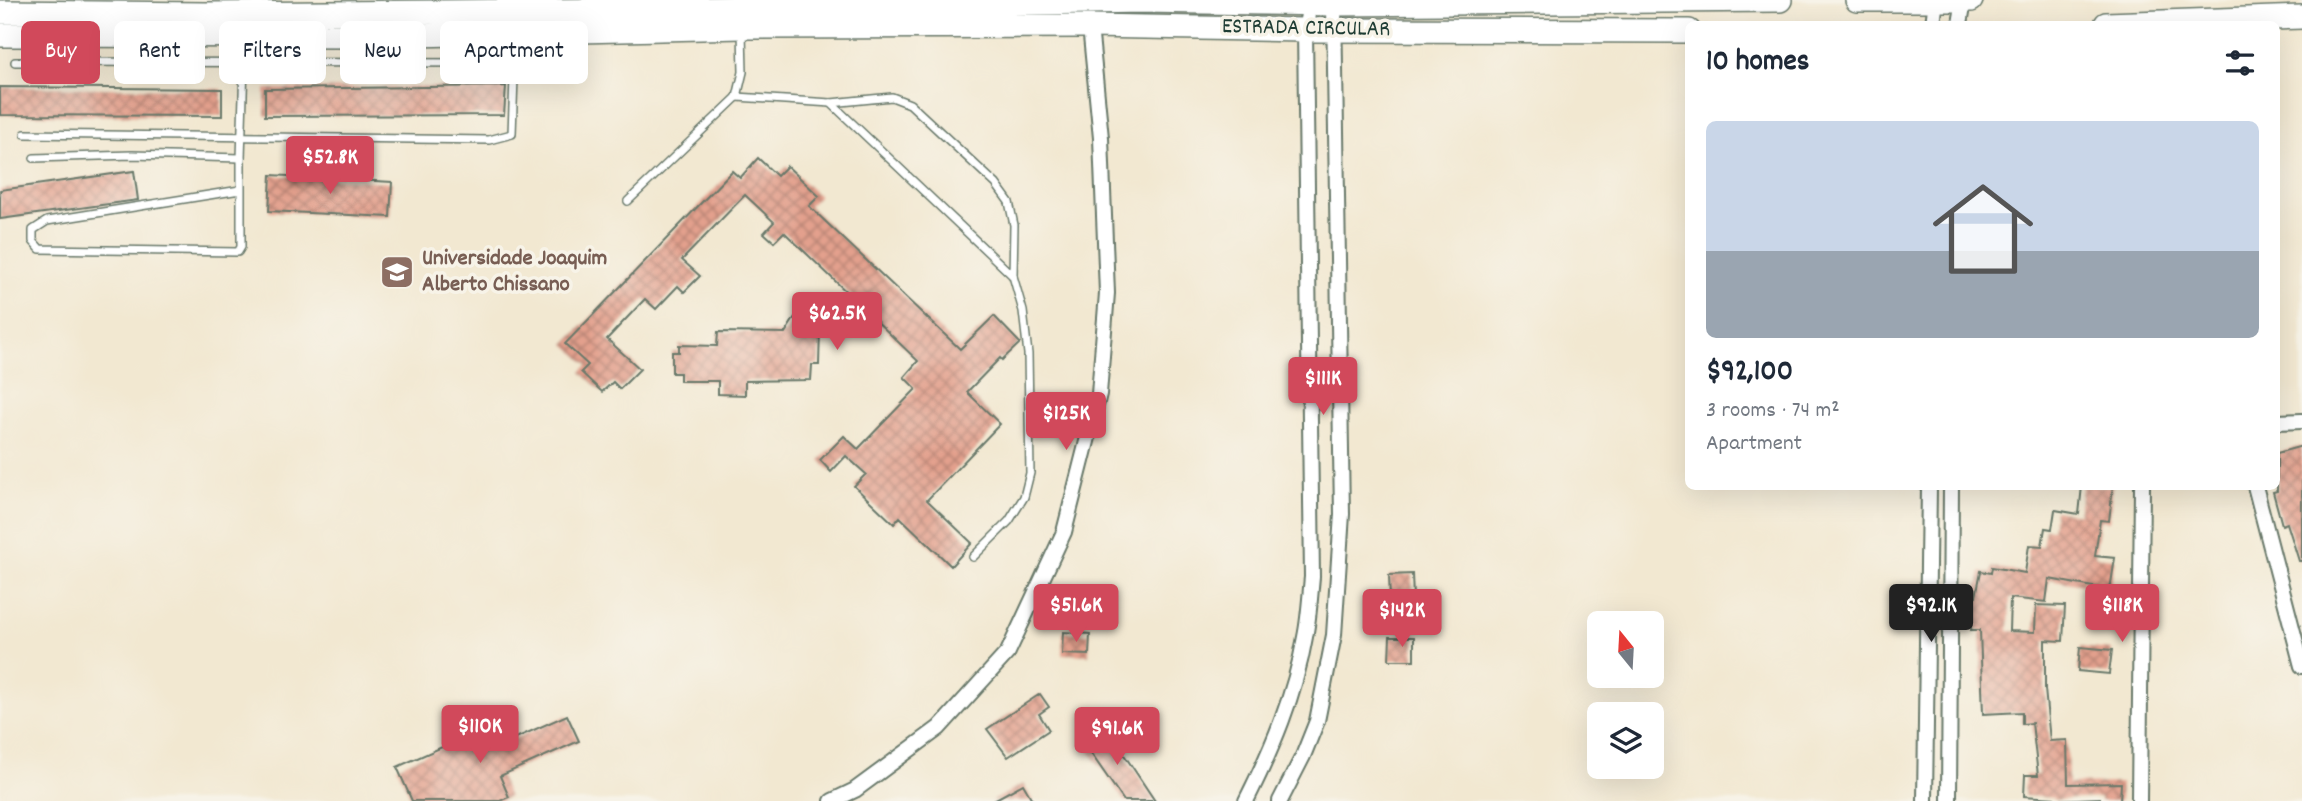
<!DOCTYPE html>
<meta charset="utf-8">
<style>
:root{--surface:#fff;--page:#f6f6f7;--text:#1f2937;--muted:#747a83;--accent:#d1495b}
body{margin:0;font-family:Dekko,sans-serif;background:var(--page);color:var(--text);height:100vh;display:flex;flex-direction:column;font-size:26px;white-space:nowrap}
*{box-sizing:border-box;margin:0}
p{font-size:23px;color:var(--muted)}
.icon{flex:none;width:38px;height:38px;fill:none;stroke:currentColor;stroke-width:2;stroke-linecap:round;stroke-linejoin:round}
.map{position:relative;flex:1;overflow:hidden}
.sheet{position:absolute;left:1685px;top:21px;width:595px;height:469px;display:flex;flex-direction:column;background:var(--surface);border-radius:10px;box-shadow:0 7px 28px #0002}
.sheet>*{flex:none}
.top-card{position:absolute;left:21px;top:21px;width:665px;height:63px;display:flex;gap:14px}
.needle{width:46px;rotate:342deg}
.buttons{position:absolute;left:1587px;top:611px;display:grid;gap:14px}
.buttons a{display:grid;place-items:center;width:77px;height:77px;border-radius:10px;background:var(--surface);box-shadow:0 7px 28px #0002;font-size:35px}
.price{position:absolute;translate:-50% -60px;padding:0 16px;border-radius:7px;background:var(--accent);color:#fff;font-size:23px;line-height:46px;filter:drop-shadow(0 2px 4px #0008)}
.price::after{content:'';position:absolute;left:50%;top:42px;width:21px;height:16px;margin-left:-10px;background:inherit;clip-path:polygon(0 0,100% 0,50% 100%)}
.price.active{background:#222;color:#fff}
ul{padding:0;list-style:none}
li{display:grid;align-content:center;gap:14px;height:371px;padding:0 21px}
li span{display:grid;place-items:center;height:217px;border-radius:10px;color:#555}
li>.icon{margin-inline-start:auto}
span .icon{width:126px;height:126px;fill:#fffc;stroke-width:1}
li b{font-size:30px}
h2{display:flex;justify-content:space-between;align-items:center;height:84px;padding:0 21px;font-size:30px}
.tag{padding:0 24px;border-radius:10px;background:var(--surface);box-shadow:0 7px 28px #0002;font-size:24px;line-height:63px}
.tag.active{background:var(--accent);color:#fff}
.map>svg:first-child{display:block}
.building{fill:url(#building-cross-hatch)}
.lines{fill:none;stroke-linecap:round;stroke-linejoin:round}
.lane-casing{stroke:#69796b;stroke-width:10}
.street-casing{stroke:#69796b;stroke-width:18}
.primary-casing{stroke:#69796b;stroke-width:26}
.lane{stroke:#fff;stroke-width:7}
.street{stroke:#fff;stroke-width:14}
.primary{stroke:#fff;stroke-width:23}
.labels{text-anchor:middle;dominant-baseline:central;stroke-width:7;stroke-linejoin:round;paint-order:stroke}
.street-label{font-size:23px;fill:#1f3d34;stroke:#f7f3e8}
.education-label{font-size:23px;font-weight:bold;fill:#785e54;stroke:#f7f3e8;text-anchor:start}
</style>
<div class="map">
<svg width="2302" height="801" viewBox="0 0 2302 801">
<defs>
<pattern id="building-cross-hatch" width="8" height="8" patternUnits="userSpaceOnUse" patternTransform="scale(1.75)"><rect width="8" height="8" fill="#e3a08d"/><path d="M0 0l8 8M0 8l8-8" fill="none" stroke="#b78474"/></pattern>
</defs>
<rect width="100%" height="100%" fill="#f7f3e8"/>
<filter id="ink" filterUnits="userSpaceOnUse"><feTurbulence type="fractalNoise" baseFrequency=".0143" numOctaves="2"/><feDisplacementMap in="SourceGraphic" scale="14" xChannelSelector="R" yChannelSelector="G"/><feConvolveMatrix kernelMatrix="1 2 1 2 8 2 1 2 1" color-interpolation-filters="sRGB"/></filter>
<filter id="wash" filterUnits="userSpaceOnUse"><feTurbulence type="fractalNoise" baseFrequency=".00686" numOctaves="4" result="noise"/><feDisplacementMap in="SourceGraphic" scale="28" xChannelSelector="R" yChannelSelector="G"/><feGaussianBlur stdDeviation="1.57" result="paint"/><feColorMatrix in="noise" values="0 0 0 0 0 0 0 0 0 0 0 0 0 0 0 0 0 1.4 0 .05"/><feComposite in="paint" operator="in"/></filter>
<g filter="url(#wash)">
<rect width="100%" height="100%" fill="#f2e8d1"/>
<g id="blocks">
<!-- building -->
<g class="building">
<path d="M506,86L504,115L265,116V89Z"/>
<path d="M0,87L222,89V116L0,115Z"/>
<path d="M758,158L777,176L787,166L819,196L809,206L960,349L994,316L1020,343L1002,360L1000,358L967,392L1000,424L927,500L972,543L951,566L900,517L894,524L854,486L866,474L846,456L831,472L820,460L844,436L858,449L916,389L904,377L918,361L866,311L856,321L845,311L855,300L784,232L774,242L764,233L774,222L745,195L682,260L700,276L684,292L678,286L656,309L645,299L607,339L640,369L620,389L613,382L602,392L581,372L588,365L565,344L732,171L740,178Z"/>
<path d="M134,171L138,200L0,219V190Z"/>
<path d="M271,175L392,182L390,217L269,211Z"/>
<path d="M795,317H814V330H820L819,365H812L811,380L745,381V395L718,394V381H680V373H672V352H679V345L717,346L718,332L785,333Z"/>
<path d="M2302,446V561H2299L2287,523L2282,525L2273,492L2277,491V453Z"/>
<path d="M2082,486H2113L2109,521L2100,520L2095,556L2115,558L2110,590L2049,579L2046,602L2010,598L2009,631L2035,632L2036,605L2065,606L2063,641L2045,640V689L2050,741L2067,740L2068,784L2121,783L2120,801H2100V798L2054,800V798L2024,796L2025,775H2038L2032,723L2022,724V712L1983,714L1980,630H1971L1972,596H1976L1981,571L1991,573L1992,567L2025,573L2029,545L2042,546L2045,528L2052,529L2055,510L2079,514Z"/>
<path d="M1412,574L1413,598L1390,599L1389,575Z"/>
<path d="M1063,632L1090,634L1089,655L1062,654Z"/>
<path d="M1390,637H1414V660H1389Z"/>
<path d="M2080,647L2112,650L2109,674L2078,671Z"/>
<path d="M1040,694L1049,707L1039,714L1049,730L1008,757L987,729Z"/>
<path d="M567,715L579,741L500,776L509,797L500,801H412L397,767L478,731L487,751Z"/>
<path d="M1105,727L1129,762L1155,801H1124L1083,742Z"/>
<path d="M1023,784L1033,801H992Z"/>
</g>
</g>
</g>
<g filter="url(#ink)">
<use href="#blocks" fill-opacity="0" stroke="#69796b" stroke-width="2"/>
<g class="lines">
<!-- lane casing -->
<g class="lane-casing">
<g id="lane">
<path d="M15,62L503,63L510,67L514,77L512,134L489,140L25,134"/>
<path d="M737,97L831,103L892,97L910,104L996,184L1009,202L1014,225L1013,276L1023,311L1028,354L1030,473L1024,497L1009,521L973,557"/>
<path d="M831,103L1013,276"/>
<path d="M34,158L132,155L241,158"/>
<path d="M240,190L47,221L33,230V241L40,249L238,252L241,247V158L244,64L243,40"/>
<path d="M628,201L737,97L743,72L742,31"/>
</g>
</g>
<!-- street casing -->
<g class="street-casing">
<g id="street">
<path d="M1933,24L1936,0"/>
<path d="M1960,24L1964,0"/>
<path d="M2277,422L2302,421"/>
<path d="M2255,486L2302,666"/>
<path d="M832,801L855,790L939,728L1008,652L1064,532L1099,394L1107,293L1101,138L1090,26"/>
<path d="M1246,801C1272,749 1295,695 1305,637C1309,618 1310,597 1312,577L1305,30L1310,4"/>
<path d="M1280,801L1303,756L1317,721L1334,635L1342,514L1334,4"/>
<path d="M1925,801L1929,486"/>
<path d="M1949,801L1951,486"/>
<path d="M2139,801L2142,486"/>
</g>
</g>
<!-- primary casing -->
<g class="primary-casing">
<g id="primary">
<path d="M1857,0H1971"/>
<path d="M0,12L205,14L653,10L1142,1L1334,4L1780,0"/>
<path d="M2106,24L2302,17"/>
<path d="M0,35L374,36L742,27L1090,26L1305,30L1689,31"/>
</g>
</g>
<!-- lane -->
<use href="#lane" class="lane"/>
<!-- street -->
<use href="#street" class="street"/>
<!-- primary -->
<use href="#primary" class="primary"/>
</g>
</g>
<!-- icons -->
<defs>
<g id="university-square" transform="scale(1.75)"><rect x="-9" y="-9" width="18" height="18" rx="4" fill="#8d6e63" stroke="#f7f3e8"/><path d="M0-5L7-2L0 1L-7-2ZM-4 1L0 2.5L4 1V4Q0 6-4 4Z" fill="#fff"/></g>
</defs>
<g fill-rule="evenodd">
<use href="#university-square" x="397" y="272"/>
</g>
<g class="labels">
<!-- street labels -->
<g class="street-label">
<text transform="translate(1306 29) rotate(1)">ESTRADA CIRCULAR</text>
</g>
<!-- education labels -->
<g class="education-label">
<text x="422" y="259">Universidade Joaquim<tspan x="422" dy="26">Alberto Chissano</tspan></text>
</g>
</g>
</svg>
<div class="buttons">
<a><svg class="needle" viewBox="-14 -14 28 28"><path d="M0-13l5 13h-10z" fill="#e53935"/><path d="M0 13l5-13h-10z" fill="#747a83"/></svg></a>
<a><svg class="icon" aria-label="layers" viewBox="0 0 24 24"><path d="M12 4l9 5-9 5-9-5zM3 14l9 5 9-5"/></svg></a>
</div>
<b class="price" style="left:330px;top:196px">$52.8K</b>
<b class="price" style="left:837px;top:352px">$62.5K</b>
<b class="price" style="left:1323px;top:417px">$111K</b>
<b class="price" style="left:1066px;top:452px">$125K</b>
<b class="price" style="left:1076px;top:644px">$51.6K</b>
<b class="price active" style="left:1931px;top:644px">$92.1K</b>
<b class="price" style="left:2122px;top:644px">$118K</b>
<b class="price" style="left:1402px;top:649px">$142K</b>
<b class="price" style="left:480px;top:765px">$110K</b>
<b class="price" style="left:1117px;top:767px">$91.6K</b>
<div class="top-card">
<a class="tag active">Buy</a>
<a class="tag">Rent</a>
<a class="tag">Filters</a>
<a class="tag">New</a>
<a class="tag">Apartment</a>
</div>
<section class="sheet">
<h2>10 homes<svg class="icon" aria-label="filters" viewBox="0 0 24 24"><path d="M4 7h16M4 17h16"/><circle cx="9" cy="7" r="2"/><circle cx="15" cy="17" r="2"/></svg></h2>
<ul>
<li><span style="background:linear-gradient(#c9d6e8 60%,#9aa5b1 0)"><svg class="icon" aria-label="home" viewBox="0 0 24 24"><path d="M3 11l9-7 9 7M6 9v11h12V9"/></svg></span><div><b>$92,100</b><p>3 rooms · 74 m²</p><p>Apartment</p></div></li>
</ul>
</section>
</div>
